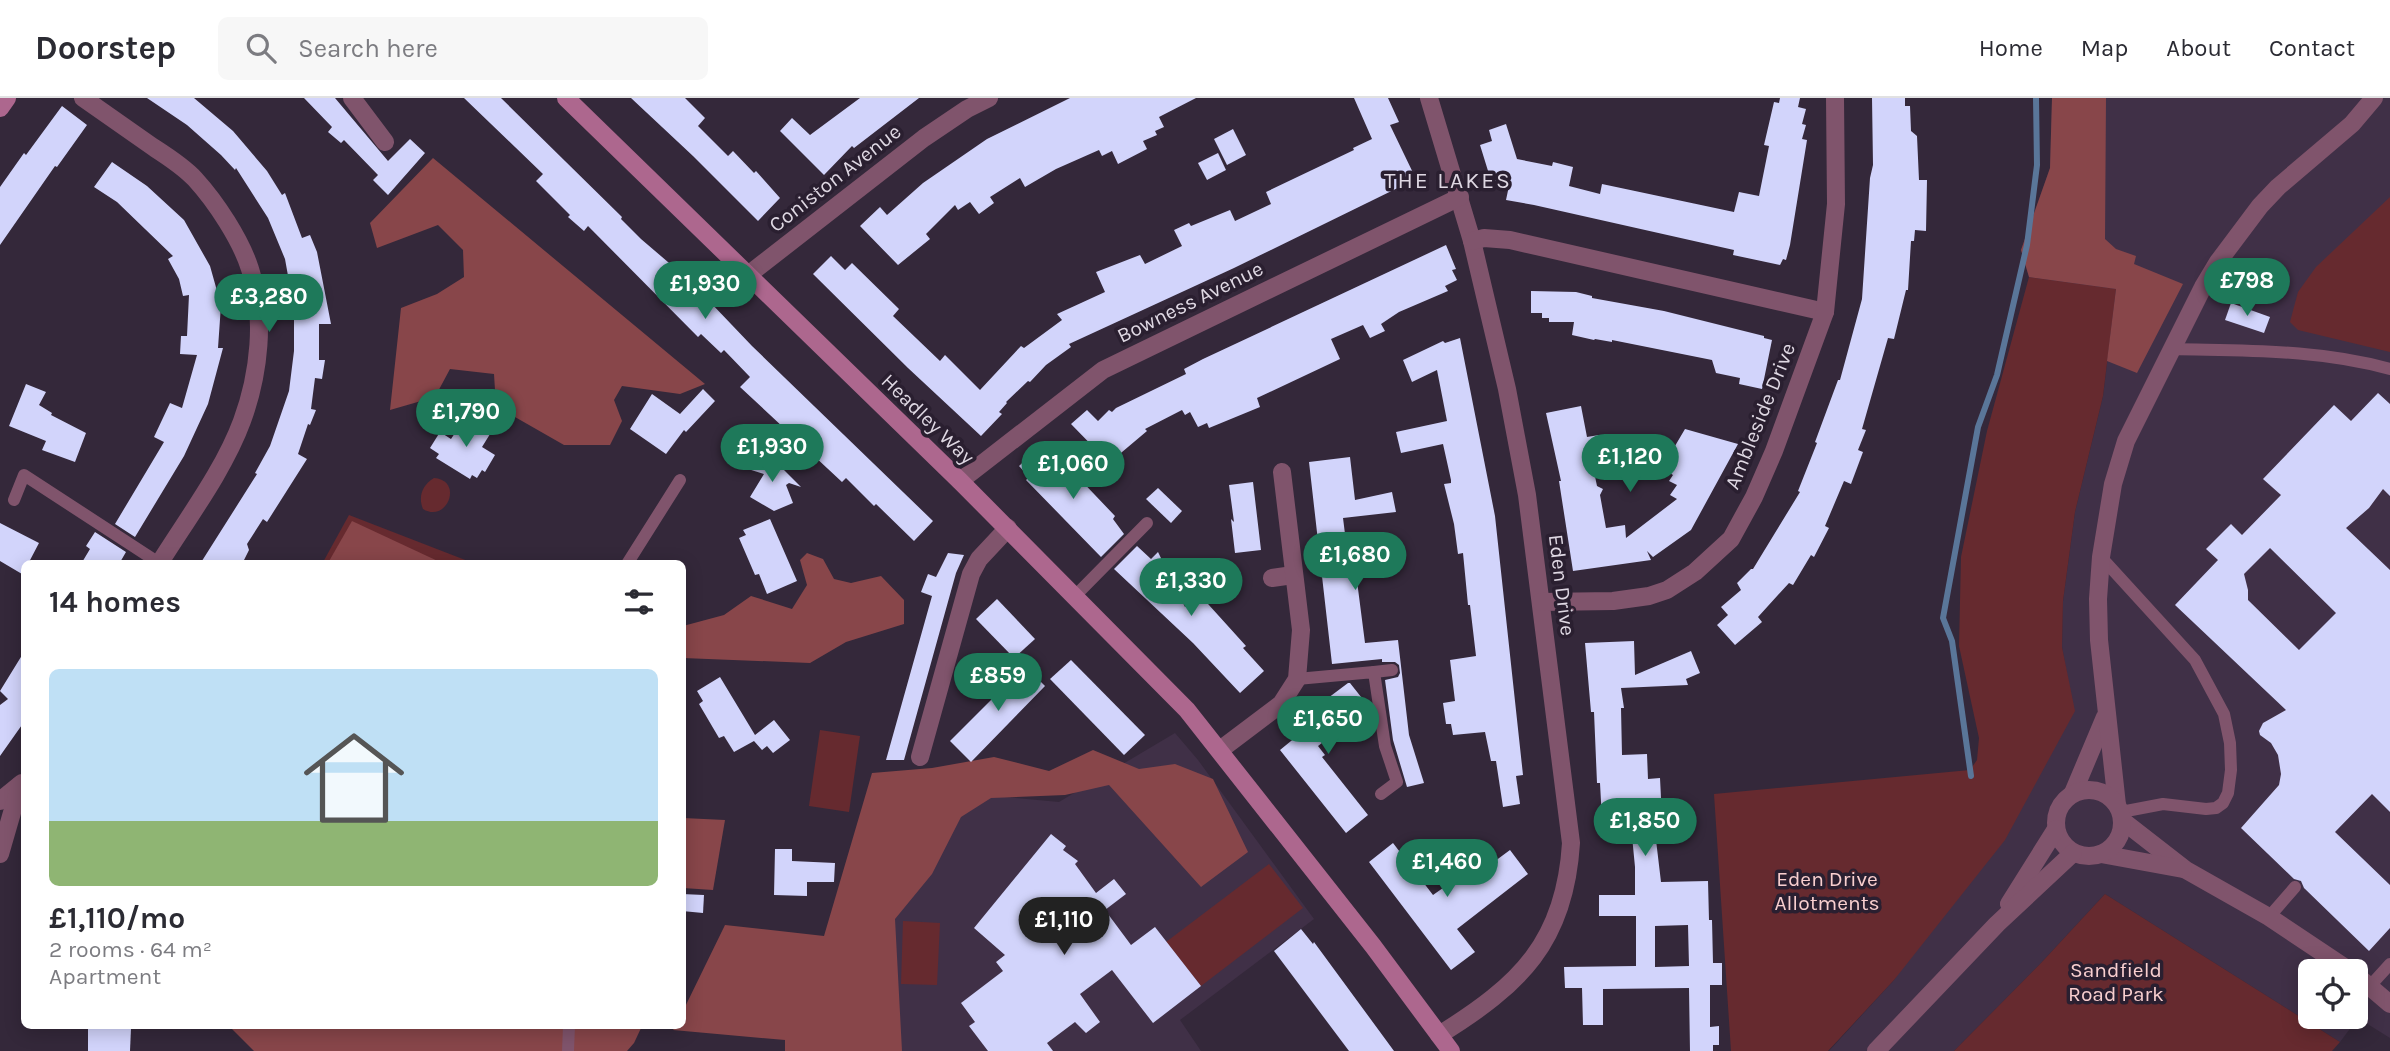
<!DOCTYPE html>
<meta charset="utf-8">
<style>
:root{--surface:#fff;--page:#f7f7f7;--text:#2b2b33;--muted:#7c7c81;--line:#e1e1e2;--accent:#1e795a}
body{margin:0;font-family:Karla,sans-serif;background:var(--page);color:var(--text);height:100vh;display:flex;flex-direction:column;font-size:26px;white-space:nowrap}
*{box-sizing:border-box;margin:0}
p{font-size:23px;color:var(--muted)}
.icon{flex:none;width:38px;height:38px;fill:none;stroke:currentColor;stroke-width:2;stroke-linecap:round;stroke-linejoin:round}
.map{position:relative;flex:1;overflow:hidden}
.panel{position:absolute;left:21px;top:462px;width:665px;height:469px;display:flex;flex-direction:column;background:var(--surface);border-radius:10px;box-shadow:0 4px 18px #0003}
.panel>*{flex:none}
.fabs{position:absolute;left:2298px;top:861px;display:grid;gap:14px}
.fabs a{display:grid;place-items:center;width:70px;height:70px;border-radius:10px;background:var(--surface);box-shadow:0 4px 18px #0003;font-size:35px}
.price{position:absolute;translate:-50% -60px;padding:0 16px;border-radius:24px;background:var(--accent);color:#fff;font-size:23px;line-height:46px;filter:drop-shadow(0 2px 4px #0008)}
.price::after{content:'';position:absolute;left:50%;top:42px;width:21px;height:16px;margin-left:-10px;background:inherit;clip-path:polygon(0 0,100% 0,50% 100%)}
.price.active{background:#222;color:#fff}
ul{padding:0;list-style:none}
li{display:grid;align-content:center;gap:14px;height:371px;padding:0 28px}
li span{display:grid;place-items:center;height:217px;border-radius:10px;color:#555}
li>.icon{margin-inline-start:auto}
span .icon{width:126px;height:126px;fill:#fffc;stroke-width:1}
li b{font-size:30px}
h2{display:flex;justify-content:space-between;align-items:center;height:84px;padding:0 28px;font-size:30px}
header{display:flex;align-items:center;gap:42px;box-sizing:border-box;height:98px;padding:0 35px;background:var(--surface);border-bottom:2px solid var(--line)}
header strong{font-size:33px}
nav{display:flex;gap:38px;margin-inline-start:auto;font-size:24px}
.search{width:490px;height:63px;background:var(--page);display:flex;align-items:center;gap:18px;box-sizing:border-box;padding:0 24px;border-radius:10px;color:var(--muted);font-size:26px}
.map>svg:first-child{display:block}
.built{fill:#403047;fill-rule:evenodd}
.green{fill:#662a2f}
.forest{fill:#88464a}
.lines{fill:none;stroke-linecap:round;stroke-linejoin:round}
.stream{stroke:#5a7699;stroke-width:6}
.building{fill:#d2d4fb;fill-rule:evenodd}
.service{stroke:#80546c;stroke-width:12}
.minor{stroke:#80546c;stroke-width:18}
.tertiary{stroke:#80546c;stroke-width:18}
.secondary{stroke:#ad678e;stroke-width:18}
.labels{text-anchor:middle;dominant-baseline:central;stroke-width:7;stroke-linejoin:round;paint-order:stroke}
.street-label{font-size:21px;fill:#dfd8e3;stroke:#2a1f30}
.park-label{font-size:21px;fill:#f9cfcf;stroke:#2a1f30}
.neighbourhood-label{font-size:23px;letter-spacing:2px;fill:#dfd8e3;stroke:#2a1f30}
</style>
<header>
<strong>Doorstep</strong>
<div class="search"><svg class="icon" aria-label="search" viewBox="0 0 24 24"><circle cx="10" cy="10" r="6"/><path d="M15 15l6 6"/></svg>Search here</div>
<nav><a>Home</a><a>Map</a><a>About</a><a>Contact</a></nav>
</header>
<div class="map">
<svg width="2390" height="953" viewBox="0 0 2390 953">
<rect width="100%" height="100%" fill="#34283a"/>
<!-- built -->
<g class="built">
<path d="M2052,0H2390V940L2358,920L2340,944L2105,796L2041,865L1954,953H1829L1894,882L2071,598L2062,549L2063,503L2075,414L2103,298L2116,192L2029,179L2021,152L2050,70ZM2310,873H2356V919H2310Z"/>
<path d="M1175,635L1198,662L1314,821L1180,922L1201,953H838L879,687L1059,704Z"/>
</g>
<!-- green -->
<g class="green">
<path d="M2390,99V254L2298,232L2290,224L2298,194L2316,169Z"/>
<path d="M2029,179L2116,191L2103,298L2075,414L2063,503L2062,549L2075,613L2005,742L1894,882L1828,953H1731L1714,696L1970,672L1977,662L1979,640L1959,548L1961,459L1987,333Z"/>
<path d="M434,380C464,382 447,426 423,411C418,399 422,387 434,380Z"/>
<path d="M349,417L473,465L322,466Z"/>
<path d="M820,632L860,638L849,714L809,708Z"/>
<path d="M1269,766L1303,810L1201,888L1166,844Z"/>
<path d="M2105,796L2340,944L2332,953H1954L2041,865Z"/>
<path d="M903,823L940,825L937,887L901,886Z"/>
</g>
<!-- forest -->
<g class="forest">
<path d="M2052,0H2106L2105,141L2116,151L2136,158L2134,166L2183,186L2137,275L2107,263L2116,191L2029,179L2021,152L2050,70Z"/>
<path d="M433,60L705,286L680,296L622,288L614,302L622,323L610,347H564L496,308L494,276L450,271L435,299L390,312L401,210L437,196L464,179L463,152L438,127L377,150L370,125Z"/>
<path d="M352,423L442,465H328Z"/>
<path d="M807,455L823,461L834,481L851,485L881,478L904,502V526L846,544L810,565L683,560V528L724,517L751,498L792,511L807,487L800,462Z"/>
<path d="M1093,652L1139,671L1175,666L1213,681L1248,754L1201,789L1109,687L1065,697L991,700L961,719L932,776L895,821L902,953H785V942L673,932L676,928H682L683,913L725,827L824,838L872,675L932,670L994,659L1049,673Z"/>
<path d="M683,720L725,722L713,792L683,790Z"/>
<path d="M229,928H642L634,945L627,953H254Z"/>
</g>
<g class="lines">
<!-- stream -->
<path class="stream" d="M1971,678L1952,543L1943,520L1978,329L1997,277L2027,147L2037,67L2036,0"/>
</g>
<!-- building -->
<g class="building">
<path d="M147,0H194L233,33L267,73L282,97L285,95L302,140L310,137L317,154L331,226H319V262H325L322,281L315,280L311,311L316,312L310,327L308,326L298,356L307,361L267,424L263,421L247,446L249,452L242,466H200L257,376L255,375L270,348L289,293L294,253V211L285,161L268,120L236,70L235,72L221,57L187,27Z"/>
<path d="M304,0H335L388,63L410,41L425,55L388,97L373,82L378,77L344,42L341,45L328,34L332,29Z"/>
<path d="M464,0H501L622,119L621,121L641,141L689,182L752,248L933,423L914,443L876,406L874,408L846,380L842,384L740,289L750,279L724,252L721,255L701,236L698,239L588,128L584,133L568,119L570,117L536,83L543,76Z"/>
<path d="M631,0H685L705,20L698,28L728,58L733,53L754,75L756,73L780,100L758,123L693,58Z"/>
<path d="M860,0H919L854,50L852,48L824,77L780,33L792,20L810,37Z"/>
<path d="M1070,0H1196L1159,19L1164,29L1155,33L1157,37L1143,43L1147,51L1118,66L1112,53L1102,58L1099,52L1056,71L1025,89L1020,80L990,99L994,105L979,116L970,104L958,112L955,107L926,136L930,141L898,167L860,128L880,109L887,117L923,85L987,41Z"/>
<path d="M1354,0H1388L1399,24L1390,27L1416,81L1234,170L1069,246L1071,249L1046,267L1030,284L1028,283L1006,304L1007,305L999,314L1002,316L981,338L908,270L813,176L831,158L845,172L852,165L899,211L893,218L940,263L945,257L980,292L1021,248L1024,250L1062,222L1057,216L1105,194L1096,174L1140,157L1145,166L1182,148L1174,132L1189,125L1191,128L1230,112L1235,123L1271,106L1266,94L1354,52L1353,50L1372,41Z"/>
<path d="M1780,0H1800L1798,9L1806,11L1802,26L1806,27L1802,41L1807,42L1790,147L1786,162L1783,161L1780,167L1733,157L1734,152L1534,107L1506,102L1510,83L1493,89L1480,47L1492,43L1489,32L1506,26L1517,61L1552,68L1553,64L1573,69L1569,88L1600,96L1602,86L1734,114L1739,94L1759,98L1769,48L1764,47L1774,4L1779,5Z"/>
<path d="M1872,0H1905V8H1910L1911,33L1917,38L1919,82H1927L1926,133L1915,132L1914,143H1911L1908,192H1906L1894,241L1888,240L1862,331L1866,332L1858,352L1863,354L1851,386L1844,383L1825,428L1829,430L1814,459L1811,457L1793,487L1789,485L1758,519L1762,524L1735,547L1717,527L1728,517L1721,509L1741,492L1737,485L1751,471H1753L1800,394L1798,393L1817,345L1815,344L1838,282H1840L1862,201L1870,80L1873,67Z"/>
<path d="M62,8L87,27L57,69L55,68L0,147V89L24,55L26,57Z"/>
<path d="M1233,31L1246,57L1227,67L1214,41Z"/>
<path d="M1218,55L1226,72L1207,82L1198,65Z"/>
<path d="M112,64L147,88L184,122L210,168L221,207L218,250H223L208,306L184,358L135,439L115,426L164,344L154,339L170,305L182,310L197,257L180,256L181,238H187L189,197L183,198L179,181L168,161L173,158L117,104L94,89Z"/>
<path d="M1446,147L1456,171L1452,172L1457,182L1445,188L1448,193L1399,214L1381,226L1385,233L1370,240L1363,227L1331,241L1340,261L1257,300L1260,309L1209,330L1207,325L1198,329L1190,314L1185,317L1182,312L1145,331L1147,333L1109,365L1071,326L1087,312L1098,323L1109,312L1112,314L1116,310L1186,276L1184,271L1203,261Z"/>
<path d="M1531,193L1576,194L1592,198V200L1664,213L1764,238V240L1772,242L1762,291L1739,286L1740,280L1716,275L1712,262L1612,242V244L1595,241L1594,242L1572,237L1574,224H1549V220H1542V215H1531Z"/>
<path d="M2231,205L2270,219L2264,235L2225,222Z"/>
<path d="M1460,240L1495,418L1523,677L1516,678L1520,706L1503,709L1496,663H1491L1485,634L1453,637L1451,626H1446L1443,605L1455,603L1450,562L1476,558L1470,507H1468L1463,455L1458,456L1454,426L1444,386L1451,385V382L1443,346L1401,355L1396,334L1447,323L1437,272L1412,284L1403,262L1443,243L1445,245Z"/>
<path d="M26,286L46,294L39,307L52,315L51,317L86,335L75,364L42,352L46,343L9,328Z"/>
<path d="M703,291L715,303L686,334L684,332L666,356L630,331L652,296L680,316Z"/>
<path d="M2378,295L2390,306V398L2383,391L2369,410L2346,430L2390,472V714L2372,696L2335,734L2390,787V830L2369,853L2304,790L2301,783L2294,781L2241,730L2279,687L2281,676L2278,657L2271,645L2260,637L2259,633L2263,625L2286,612L2175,507L2218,462L2206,451L2231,426L2242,437L2281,397L2263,381L2334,307L2351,323ZM2270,450L2336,515L2299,552L2248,502V492L2244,476Z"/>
<path d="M1581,308L1587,339L1599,337L1603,356L1591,359L1597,388L1603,391L1600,397L1606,430L1625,427L1626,440L1677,401L1670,397L1677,387L1669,383L1673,377L1662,370L1685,331L1738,346L1691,432L1653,459L1647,453L1651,462L1573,473L1559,383H1561L1546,315Z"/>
<path d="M476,317L495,328L482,349L495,357L485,374L482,372L477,380L472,377L470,381L436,360L439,356L430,350L440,334L451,341L457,332L464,336Z"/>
<path d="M765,353L801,389L789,385L786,387L793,405L774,413L750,399L764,376L748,371Z"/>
<path d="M1034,354L1044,364L1054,354L1115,418L1113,421L1124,436L1101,459L1026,382L1029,379L1019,368Z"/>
<path d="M1350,359L1355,402L1392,394L1396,414L1343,420L1347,452H1353L1365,545L1398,542L1409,637L1424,685L1407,689L1393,642L1385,582L1398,579L1400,575L1399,567L1395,564H1382V561L1332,566L1309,364Z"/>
<path d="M1253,384L1261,452L1235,455L1231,421L1234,424L1229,387Z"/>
<path d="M1158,390L1182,413L1171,425L1146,401Z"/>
<path d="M770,421L797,483L767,496L759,476L755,477L739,440L746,437L743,432Z"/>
<path d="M0,425L39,445L28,466H24L22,476L0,463Z"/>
<path d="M95,434L126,454L119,466H81L90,451L86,448Z"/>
<path d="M1137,448L1151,461L1158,454L1185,509L1199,496L1246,548L1243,550L1264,573L1240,595L1193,545L1114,471Z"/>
<path d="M948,455L964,457L956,475L904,662H886L932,498L921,494L928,476L936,479Z"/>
<path d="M997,501L1035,541L1014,560L976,521Z"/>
<path d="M1634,543L1635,577L1691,553L1700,575L1686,581L1688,587L1621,590L1624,610H1621L1622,657L1647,656L1648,681L1660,680L1661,700H1651L1661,784L1708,783L1709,822H1712L1713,865H1722V887H1710V929L1719,928V947H1713V953H1690L1689,890L1603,891V927H1583L1582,890H1565L1564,869L1636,868V818H1599V797H1635V769L1632,738L1603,741L1600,685H1597L1594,614H1591L1585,545ZM1688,827L1689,868L1655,869V828Z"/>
<path d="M24,554V624L0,658V607L8,601L0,593Z"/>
<path d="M1071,562L1145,637L1124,657L1050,581Z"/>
<path d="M1023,566L1045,588L971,664L950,643L1003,590L1001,588Z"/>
<path d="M720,579L755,637L774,622L790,642L773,655L767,648L762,652L754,643L734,654L724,638L719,640L699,606L703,603L697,593Z"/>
<path d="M1348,585H1350L1369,609L1318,648L1325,657L1322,659L1368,717L1346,735L1280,652L1313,625L1308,620L1326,606L1324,603Z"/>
<path d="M1051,736L1066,748L1063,752L1078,763L1075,766L1096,795L1114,781L1126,796L1105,812L1131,847L1155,829L1201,888L1153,925L1112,872L1080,896L1100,924L1086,935L1075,924L1047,945L1053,953H988L969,928L975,924L961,905L1003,873L996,864L1005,857L974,830Z"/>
<path d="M1393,745L1433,797L1467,773L1472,780L1510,752L1528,776L1457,831L1475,854L1451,872L1369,764Z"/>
<path d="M775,751H792V763L835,765L834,784H807V798L774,797Z"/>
<path d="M682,796L704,797L703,815L682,813Z"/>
<path d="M1301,831L1313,846L1314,844L1394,953H1349L1274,853Z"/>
<path d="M88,930H131L130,953H88Z"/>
</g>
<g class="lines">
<!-- service -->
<g class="service">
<path d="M2173,251C2246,253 2319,251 2390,271"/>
<path d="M14,402L24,377L159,465"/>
<path d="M2101,459L2195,562L2224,616L2230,645L2231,672L2228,695L2223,705L2216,710L2206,711L2163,706L2121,714"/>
<path d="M627,466L680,382"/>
<path d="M1075,498L1147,425"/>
<path d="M1374,574L1392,572"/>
<path d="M1297,581L1374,574L1385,648L1397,684L1381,696"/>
<path d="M2269,819L2295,789"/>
<path d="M2370,888L2390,866"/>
<path d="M568,953L569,928"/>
</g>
<!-- minor -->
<g class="minor">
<path d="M83,0C106,16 129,32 153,49C167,58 183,68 195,81C216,104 241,142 250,171C266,218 259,277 242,323C224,372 187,421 159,466"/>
<path d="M352,0L385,44"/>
<path d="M1429,0L1472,143L1507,291L1527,397L1571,745C1565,844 1520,887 1439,937"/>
<path d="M1472,143L1484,140L1510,142L1825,214"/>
<path d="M748,177L924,40L967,11L989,0"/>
<path d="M960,383L1103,272L1460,99"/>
<path d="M1272,480L1293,477"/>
<path d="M1541,504L1613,503L1649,498L1667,492L1695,474L1731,441L1754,399L1774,353L1825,214L1836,106L1835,0"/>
<path d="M1220,652L1281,606L1297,581L1301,532L1282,374"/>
<path d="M920,659L971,476L979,461L1008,430"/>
<path d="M2073,695L2105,619"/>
<path d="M0,703L22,685"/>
<path d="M2117,707L2099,542L2098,501L2101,459L2113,386L2126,343L2203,189L2218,164L2260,108L2278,89L2352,26L2374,0"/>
<path d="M2123,723L2186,772L2269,819L2350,873"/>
<path d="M0,756L20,687"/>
<path d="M2101,756L2183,771"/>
<path d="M2356,877L2390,906"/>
</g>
<!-- tertiary -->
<g class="tertiary">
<circle cx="2089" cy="725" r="33"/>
<path d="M2009,806L2056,731"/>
<path d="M1876,953L1997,826L2073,755"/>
</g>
<!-- secondary -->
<g class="secondary">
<path d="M566,0L960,383L1187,612L1373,848L1451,953"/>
<path d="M0,10L7,0"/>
</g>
</g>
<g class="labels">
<!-- street labels -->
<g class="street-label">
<text transform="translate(835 80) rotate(-38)">Coniston Avenue</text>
<text transform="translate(1190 204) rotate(-26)">Bowness Avenue</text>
<text transform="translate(1760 318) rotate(-68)">Ambleside Drive</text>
<text transform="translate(928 321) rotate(44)">Headley Way</text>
<text transform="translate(1562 487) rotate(83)">Eden Drive</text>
</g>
<!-- park labels -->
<g class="park-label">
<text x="1827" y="781">Eden Drive<tspan x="1827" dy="24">Allotments</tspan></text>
<text x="2116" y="872">Sandfield<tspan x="2116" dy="24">Road Park</tspan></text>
</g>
<!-- neighbourhood labels -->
<g class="neighbourhood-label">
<text x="1448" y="82">THE LAKES</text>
</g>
</g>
</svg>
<div class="fabs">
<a><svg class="icon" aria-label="locate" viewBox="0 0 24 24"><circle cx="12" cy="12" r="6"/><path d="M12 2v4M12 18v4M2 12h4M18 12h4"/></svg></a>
</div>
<b class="price" style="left:2247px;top:220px">£798</b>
<b class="price" style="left:705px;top:223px">£1,930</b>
<b class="price" style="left:269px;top:236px">£3,280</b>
<b class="price" style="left:466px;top:351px">£1,790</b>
<b class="price" style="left:772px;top:386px">£1,930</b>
<b class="price" style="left:1630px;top:396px">£1,120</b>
<b class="price" style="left:1073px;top:403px">£1,060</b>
<b class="price" style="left:1355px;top:494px">£1,680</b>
<b class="price" style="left:1191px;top:520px">£1,330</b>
<b class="price" style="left:998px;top:615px">£859</b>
<b class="price" style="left:1328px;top:658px">£1,650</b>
<b class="price" style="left:1645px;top:760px">£1,850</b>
<b class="price" style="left:1447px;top:801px">£1,460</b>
<b class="price active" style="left:1064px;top:859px">£1,110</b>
<section class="panel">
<h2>14 homes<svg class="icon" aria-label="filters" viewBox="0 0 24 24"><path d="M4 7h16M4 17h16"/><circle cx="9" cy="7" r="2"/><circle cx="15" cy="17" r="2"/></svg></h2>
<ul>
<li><span style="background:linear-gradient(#bfe0f5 70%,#8fb573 0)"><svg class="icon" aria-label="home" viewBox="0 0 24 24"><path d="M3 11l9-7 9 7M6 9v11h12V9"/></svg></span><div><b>£1,110/mo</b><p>2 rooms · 64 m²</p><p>Apartment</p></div></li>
</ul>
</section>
</div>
